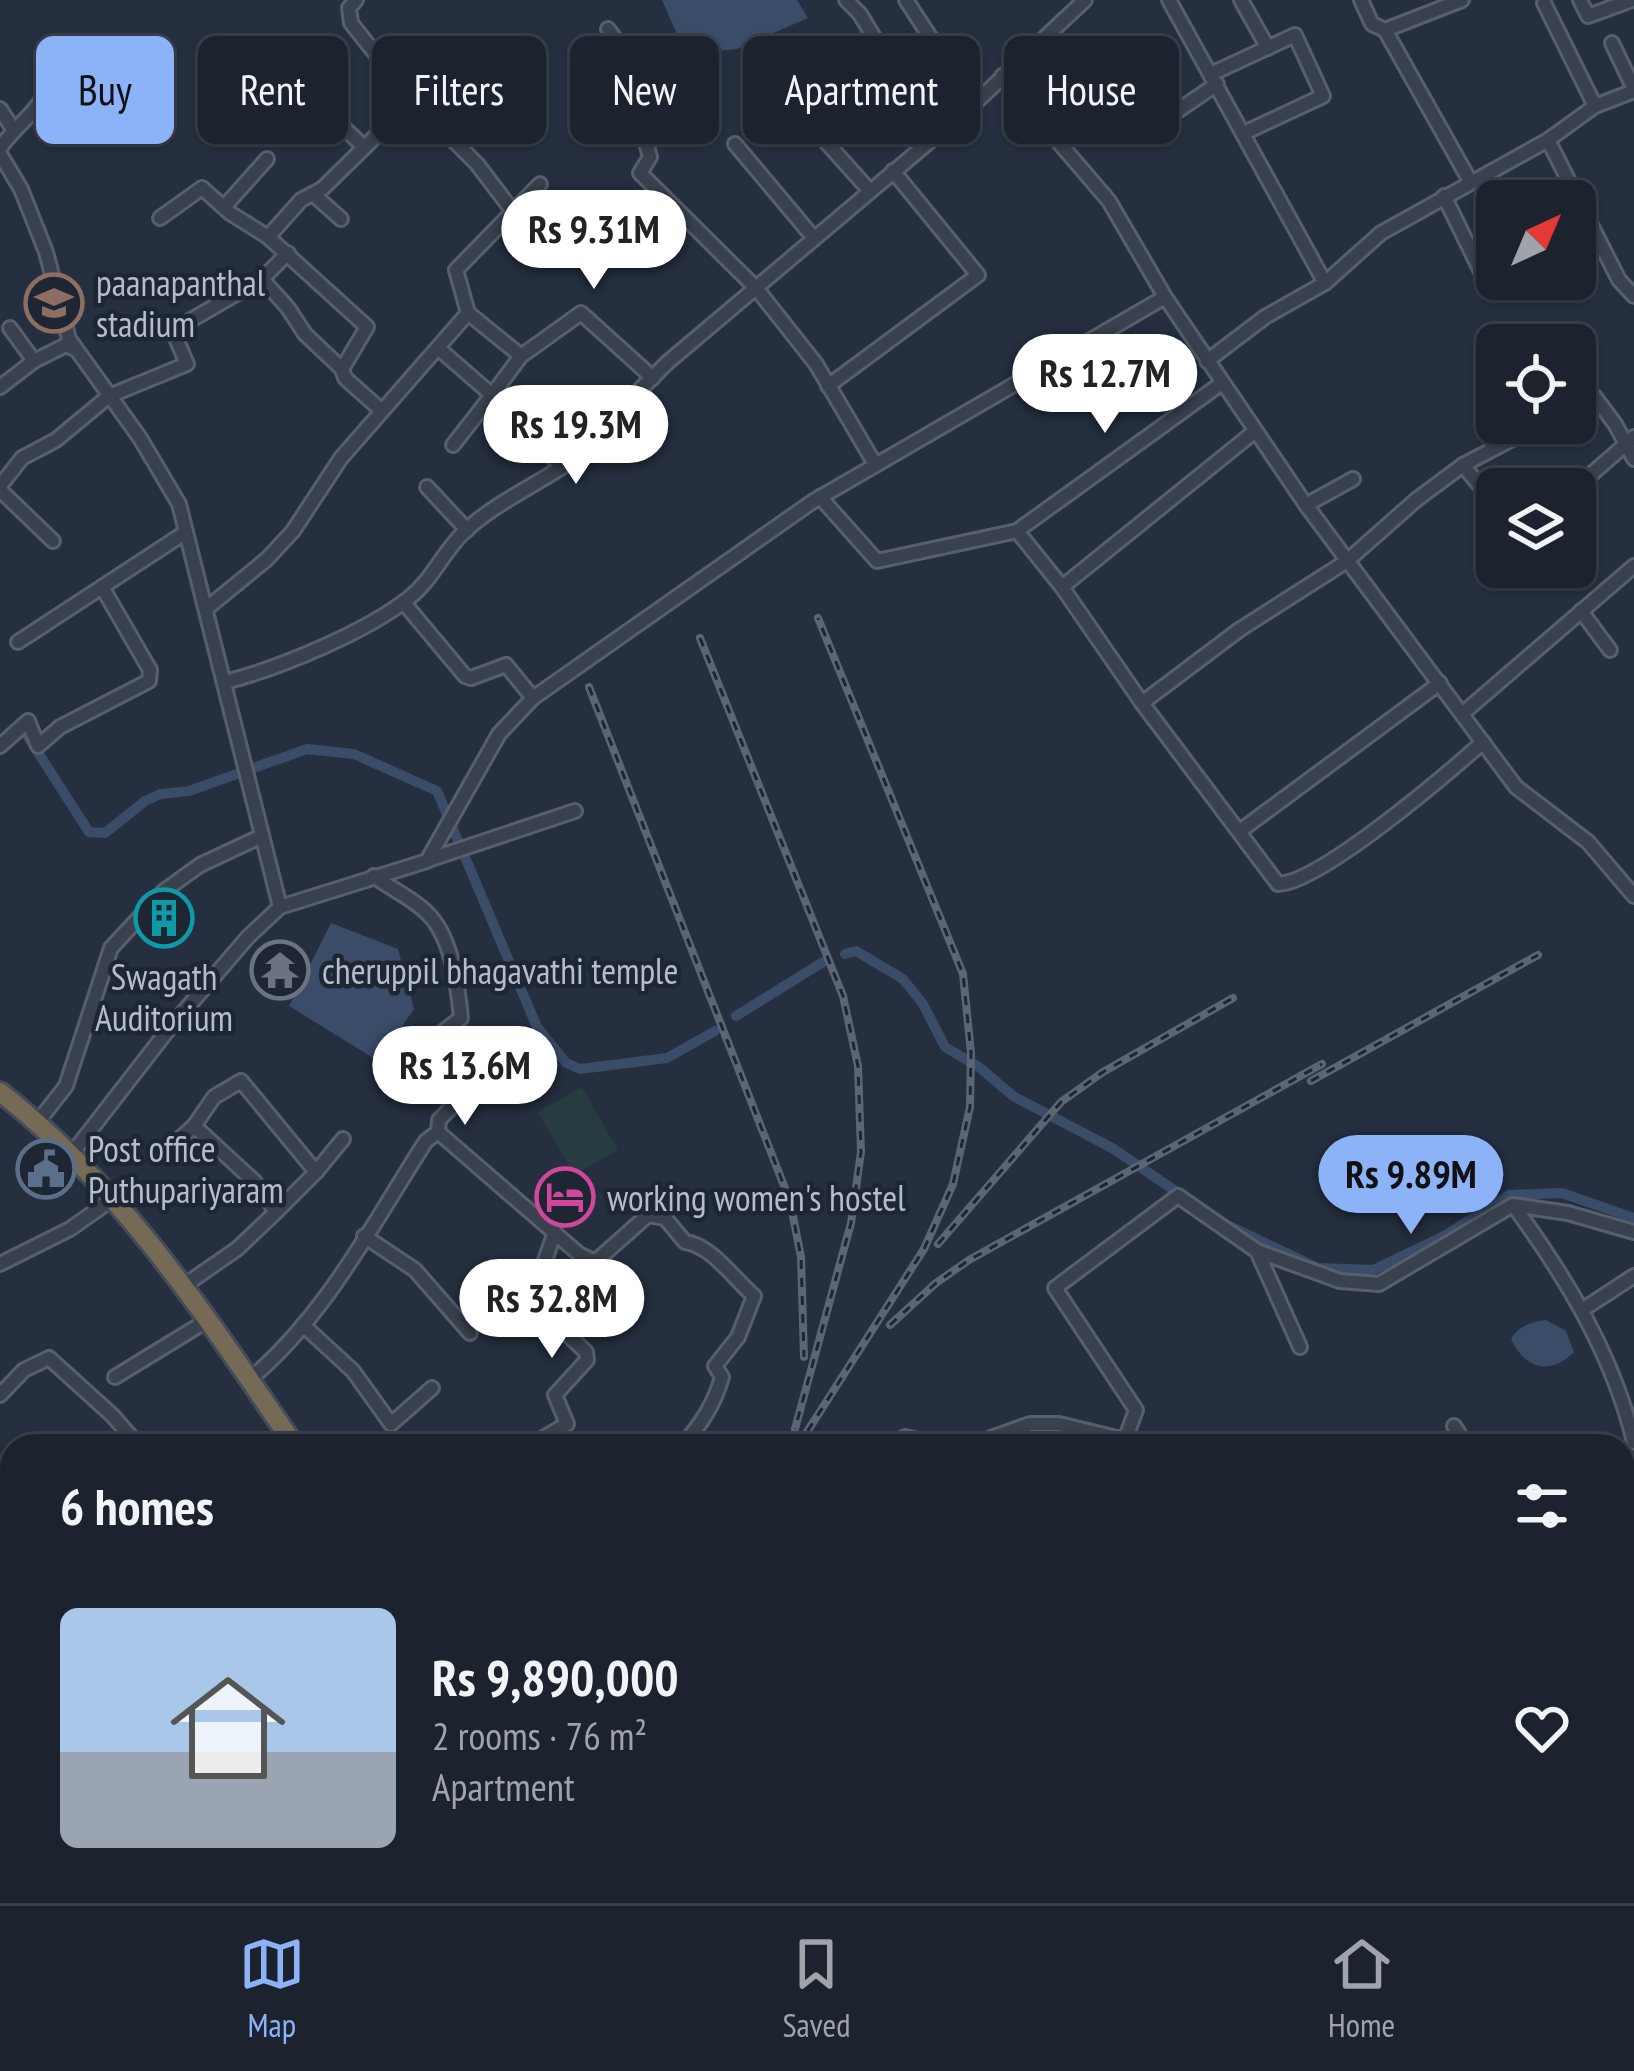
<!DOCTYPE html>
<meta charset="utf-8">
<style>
:root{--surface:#1c232f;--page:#292f3b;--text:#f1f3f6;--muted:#a0a4aa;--line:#3a404b;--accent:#8cb2f7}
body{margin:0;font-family:"PT Sans Narrow",sans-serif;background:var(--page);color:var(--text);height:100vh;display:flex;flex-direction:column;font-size:45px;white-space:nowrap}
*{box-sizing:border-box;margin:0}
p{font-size:39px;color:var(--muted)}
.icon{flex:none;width:66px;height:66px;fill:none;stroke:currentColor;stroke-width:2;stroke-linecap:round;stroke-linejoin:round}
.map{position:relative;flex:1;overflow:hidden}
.sheet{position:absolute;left:0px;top:1434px;width:1635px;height:471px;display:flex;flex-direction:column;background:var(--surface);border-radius:36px 36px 0 0;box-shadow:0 3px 9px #0004,0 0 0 3px var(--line)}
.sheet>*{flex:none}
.hud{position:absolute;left:36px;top:36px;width:1563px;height:108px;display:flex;gap:24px}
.needle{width:78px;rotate:44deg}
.controls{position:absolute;left:1476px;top:180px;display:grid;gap:24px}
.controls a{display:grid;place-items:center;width:120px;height:120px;border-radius:18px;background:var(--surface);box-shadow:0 3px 9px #0004,0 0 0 3px var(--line);font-size:60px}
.price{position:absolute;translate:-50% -102px;padding:0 27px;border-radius:42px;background:#fff;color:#222;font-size:39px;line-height:78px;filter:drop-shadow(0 3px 6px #0008)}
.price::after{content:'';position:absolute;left:50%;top:72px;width:36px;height:27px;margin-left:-18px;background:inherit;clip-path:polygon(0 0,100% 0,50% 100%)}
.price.selected{background:var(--accent);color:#111}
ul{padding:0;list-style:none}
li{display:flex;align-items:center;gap:36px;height:300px;padding:0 60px}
li span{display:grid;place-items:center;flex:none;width:336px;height:240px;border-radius:18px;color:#555}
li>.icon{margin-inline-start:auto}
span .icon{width:144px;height:144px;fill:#fffc;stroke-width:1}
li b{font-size:51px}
h2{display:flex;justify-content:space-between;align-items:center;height:144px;padding:0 60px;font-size:51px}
.tag{padding:0 42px;border-radius:18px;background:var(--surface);box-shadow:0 3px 9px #0004,0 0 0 3px var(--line);font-size:42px;line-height:108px}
.tag.selected{background:var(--accent);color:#111}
.tab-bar{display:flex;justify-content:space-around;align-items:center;height:168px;border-top:3px solid var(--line);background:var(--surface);font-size:33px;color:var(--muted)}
.tab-bar a{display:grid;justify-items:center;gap:6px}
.tab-bar .selected{color:var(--accent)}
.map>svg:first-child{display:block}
.green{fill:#273c40}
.water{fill:#3a4c68}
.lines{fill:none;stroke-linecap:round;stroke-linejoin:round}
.canal{stroke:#3a4c68;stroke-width:10}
.minor-casing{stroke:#575f6d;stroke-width:18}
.major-casing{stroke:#424a58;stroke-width:22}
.highway-casing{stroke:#444c5a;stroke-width:24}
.minor{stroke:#39414f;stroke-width:12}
.major{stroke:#57606f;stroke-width:16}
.highway{stroke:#756a56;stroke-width:18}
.rail-casing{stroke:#5b6576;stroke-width:8}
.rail{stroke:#1e2634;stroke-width:3;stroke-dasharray:9;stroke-linecap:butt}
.labels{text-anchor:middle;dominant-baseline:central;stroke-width:9;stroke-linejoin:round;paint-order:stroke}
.poi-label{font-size:36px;fill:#b5bcca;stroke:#1e2634;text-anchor:start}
</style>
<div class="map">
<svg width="1634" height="1903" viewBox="0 0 1634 1903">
<rect width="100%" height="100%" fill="#252f3f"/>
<!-- green -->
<path class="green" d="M582,1087L618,1150L574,1175L538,1112Z"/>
<!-- water -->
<g class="water">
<path d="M662,0H797L808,18L737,49L708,52L680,41Z"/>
<path d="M331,923L398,949L414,1009L378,1061L289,1006Z"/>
<path d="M1546,1320L1566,1331L1574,1352C1550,1376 1525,1369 1511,1339C1518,1326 1531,1322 1546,1320Z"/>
</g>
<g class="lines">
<!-- canal -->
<g class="canal">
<path d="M28,737L89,832L105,833L145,801L161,794L189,791L307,749L354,754L437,791L537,1027L566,1063L580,1069L667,1058L715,1031"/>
<path d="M845,954L856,951L903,979L923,1004L945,1047L979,1067L1013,1096L1112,1148L1183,1196"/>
<path d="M736,1016L823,962"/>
<path d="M1223,1223L1318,1268L1373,1270L1446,1235L1509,1195L1562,1193L1634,1218"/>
</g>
<!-- minor casing -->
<g class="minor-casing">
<g id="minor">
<path d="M356,0L349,8L351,23L409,96L477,164L512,210"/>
<path d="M846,0L860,14L934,137"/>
<path d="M906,0L974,104"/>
<path d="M1169,0L1325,283L1381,233L1548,140L1619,280L1634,296"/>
<path d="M1241,0L1268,48"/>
<path d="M1361,0L1372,24L1385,30L1462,0"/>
<path d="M1580,0L1588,16L1632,0"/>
<path d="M1544,3L1595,106"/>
<path d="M608,29L637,68L641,125L650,157L640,173L756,288L816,364L875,464"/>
<path d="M1385,30L1470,181"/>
<path d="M1612,43L1634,89"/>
<path d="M1211,74L1295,35L1323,96L1244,133"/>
<path d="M785,96L869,190"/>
<path d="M320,105L364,147"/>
<path d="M0,109L13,129"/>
<path d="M1170,116L1217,84"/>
<path d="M1548,140L1595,106L1634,91"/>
<path d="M735,144L813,237"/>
<path d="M0,148C13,129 30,118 42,99"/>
<path d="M0,154L21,189L46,252L69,339L140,438L179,504L280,907"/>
<path d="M313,194L341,219"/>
<path d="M1444,196L1490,290"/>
<path d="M225,206L267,159"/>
<path d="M160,218L202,188L230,213L268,237L367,327L342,369L345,378L382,411"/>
<path d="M268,237L301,200L322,189L372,140L409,96"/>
<path d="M262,279L288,308L305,334L342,369"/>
<path d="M1165,297L1306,505L1516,787L1588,842L1634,896"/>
<path d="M468,313L456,270L540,184"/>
<path d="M10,328L34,361"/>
<path d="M438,348L492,395L453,445"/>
<path d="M521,356L581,313L653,378"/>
<path d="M1207,361L1265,317L1325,283"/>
<path d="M828,386L978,275L893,171"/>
<path d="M0,387L34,361L66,345L75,349"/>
<path d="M1575,405L1594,396L1615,424L1634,459"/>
<path d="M1463,465L1543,423"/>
<path d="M0,486L22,458L56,440L109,396L187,364L175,336L179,327L262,279L288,253"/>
<path d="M427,487L467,530"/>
<path d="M1563,489L1587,478L1634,437"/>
<path d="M0,490L53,541"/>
<path d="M820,497L877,561L1017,531L1062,587L1142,703L1278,884C1320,883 1447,774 1483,742"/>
<path d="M1306,505L1353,479"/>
<path d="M1017,531L1222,383"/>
<path d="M1062,587L1254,432"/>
<path d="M404,603L465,676L471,678L506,665L533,698"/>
<path d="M206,609L267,559L293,531L341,458L468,313L521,356L492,395L562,467L668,362L974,104L1085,0"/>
<path d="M1581,611L1610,650"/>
<path d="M18,642L186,532"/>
<path d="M225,682C280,668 366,632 409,598C432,580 442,554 462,534C489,507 530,488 562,467"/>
<path d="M1142,703L1239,630L1347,561L1416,500L1463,465L1497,507"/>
<path d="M1462,714L1634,566"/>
<path d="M0,746L28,721L38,746L60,727L149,681L150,670L102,587"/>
<path d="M1240,831L1440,683"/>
<path d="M428,860L575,811"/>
<path d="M37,1123L66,1086L111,948L164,891L200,865L262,836"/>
<path d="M438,1132L579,1254L595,1262L648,1215L665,1218L685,1242C711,1245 734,1279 754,1296L738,1337L715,1366L722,1377C714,1405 701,1424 682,1446"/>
<path d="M174,1144L194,1126"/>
<path d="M71,1155L168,1030L248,937L280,907L427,861L499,734L533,698L812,502L1165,297L1109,201L1002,76"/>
<path d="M316,1172L343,1139"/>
<path d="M1513,1205C1566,1277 1613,1355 1634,1442"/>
<path d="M364,1236L415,1270L470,1333"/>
<path d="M1257,1251L1300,1347"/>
<path d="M0,1264L70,1229L114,1198"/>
<path d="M185,1285L237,1249L276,1212L255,1182L194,1126L214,1097L241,1081L316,1172L276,1212"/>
<path d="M1582,1310L1634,1276"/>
<path d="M303,1325L353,1371L391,1424L432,1388"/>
<path d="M115,1377L208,1320"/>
<path d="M249,1380C326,1316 373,1223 426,1141L438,1132L439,1120L470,1088L467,1077L433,1045L435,1038L461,1018C458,987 452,940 430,916C416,900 391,889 374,876"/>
<path d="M0,1395L24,1370L49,1358L113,1416L139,1446"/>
<path d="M1454,1426L1467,1446"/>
<path d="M1125,1440L1136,1410L1055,1288L1178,1196L1257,1251L1340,1281L1379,1284L1513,1205L1568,1213L1634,1232"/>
<path d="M515,1446L540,1440L567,1424L555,1395L587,1360L586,1352L531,1300L555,1232"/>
<path d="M893,1446L905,1437L946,1446"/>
<path d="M969,1446L1030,1424H1059L1125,1440L1129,1445"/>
<path d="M1623,1530L1634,1524"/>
<path d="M0,1608L12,1621"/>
<path d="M1623,1652L1634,1662"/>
<path d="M0,1710L12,1701"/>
<path d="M0,1766L12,1757"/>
<path d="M0,1773L12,1794"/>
<path d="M44,1893L53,1903"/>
<path d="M123,1893L131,1903"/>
<path d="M258,1893L262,1903"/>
<path d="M313,1893L316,1903"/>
<path d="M477,1893V1903"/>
<path d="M1038,1893L1045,1903"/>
<path d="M1170,1893L1175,1903"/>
<path d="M998,1903L1013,1893"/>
<path d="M1084,1903L1103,1893"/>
<path d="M1612,1903L1634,1891"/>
</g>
</g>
<!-- major casing -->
<g class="major-casing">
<g id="major">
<path d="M1623,1694L1634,1681"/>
<path d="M1459,1903L1467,1893"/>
</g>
</g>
<!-- highway casing -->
<g class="highway-casing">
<g id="highway">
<path d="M0,1092C124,1189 207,1318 295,1446"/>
<path d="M640,1893L649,1903"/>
</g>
</g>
<!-- minor -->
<use href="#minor" class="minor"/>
<!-- major -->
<use href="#major" class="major"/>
<!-- highway -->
<use href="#highway" class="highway"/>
<!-- rail casing -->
<g class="rail-casing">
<g id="rail">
<path d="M700,638L843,996L858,1066L861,1152L851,1223L795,1429"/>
<path d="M589,687L790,1201L801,1257L804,1357"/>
<path d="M1311,1081L1538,955"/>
<path d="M938,1244L1061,1102L1103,1072L1233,998"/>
<path d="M890,1325L936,1283L969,1260L1322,1064"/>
<path d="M798,1446L924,1249L953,1184L970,1107L971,1053L963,974L818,618"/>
<path d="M771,1893L772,1903"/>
</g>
</g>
<!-- rail -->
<use href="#rail" class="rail"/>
</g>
<!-- icons -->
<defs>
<g id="school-ring" transform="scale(3)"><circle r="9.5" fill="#1e2634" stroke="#8d6e63" stroke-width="1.5"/><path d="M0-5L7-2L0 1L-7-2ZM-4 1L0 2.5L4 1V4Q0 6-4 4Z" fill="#8d6e63"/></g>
<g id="building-ring" transform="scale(3)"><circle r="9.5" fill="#1e2634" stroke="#0f9aa8" stroke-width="1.5"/><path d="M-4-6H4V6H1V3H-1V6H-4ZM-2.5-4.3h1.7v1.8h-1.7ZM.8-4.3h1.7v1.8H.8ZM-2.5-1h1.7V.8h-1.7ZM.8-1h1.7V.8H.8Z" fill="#0f9aa8"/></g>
<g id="temple-ring" transform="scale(3)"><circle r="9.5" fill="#1e2634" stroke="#6b7280" stroke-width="1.5"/><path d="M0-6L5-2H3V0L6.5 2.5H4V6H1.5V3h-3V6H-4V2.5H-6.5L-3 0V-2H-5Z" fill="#6b7280"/></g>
<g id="civic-ring" transform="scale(3)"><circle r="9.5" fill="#1e2634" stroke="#5c6f8a" stroke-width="1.5"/><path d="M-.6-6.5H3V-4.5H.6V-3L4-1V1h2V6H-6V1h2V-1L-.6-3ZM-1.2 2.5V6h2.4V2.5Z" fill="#5c6f8a"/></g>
<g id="hotel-ring" transform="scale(3)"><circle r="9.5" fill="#1e2634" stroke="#d1479c" stroke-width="1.5"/><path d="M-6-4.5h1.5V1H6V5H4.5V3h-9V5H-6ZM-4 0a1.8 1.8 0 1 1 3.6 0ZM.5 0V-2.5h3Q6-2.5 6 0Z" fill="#d1479c"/></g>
</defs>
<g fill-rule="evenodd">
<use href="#school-ring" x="54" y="303"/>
<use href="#building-ring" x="164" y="918"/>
<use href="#temple-ring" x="280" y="970"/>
<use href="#civic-ring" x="46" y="1169"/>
<use href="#hotel-ring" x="565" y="1197"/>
</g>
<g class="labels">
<!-- poi labels -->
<g class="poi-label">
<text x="96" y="282">paanapanthal<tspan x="96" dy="41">stadium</tspan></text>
<text x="322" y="970">cheruppil bhagavathi temple</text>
<text x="164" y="976" text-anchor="middle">Swagath<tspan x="164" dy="41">Auditorium</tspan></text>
<text x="88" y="1148">Post office<tspan x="88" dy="41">Puthupariyaram</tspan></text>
<text x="607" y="1197">working women's hostel</text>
</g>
</g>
</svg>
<div class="controls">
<a><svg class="needle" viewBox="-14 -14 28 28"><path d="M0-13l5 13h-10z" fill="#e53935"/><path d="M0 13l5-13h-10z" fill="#a0a4aa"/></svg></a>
<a><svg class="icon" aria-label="locate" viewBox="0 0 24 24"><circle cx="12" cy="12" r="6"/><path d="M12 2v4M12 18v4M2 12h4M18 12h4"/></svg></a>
<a><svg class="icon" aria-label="layers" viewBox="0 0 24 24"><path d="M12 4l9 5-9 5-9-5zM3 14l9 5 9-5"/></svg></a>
</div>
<b class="price" style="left:594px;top:292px">Rs 9.31M</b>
<b class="price" style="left:1105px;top:436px">Rs 12.7M</b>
<b class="price" style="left:576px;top:487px">Rs 19.3M</b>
<b class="price" style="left:465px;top:1128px">Rs 13.6M</b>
<b class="price selected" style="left:1411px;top:1237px">Rs 9.89M</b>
<b class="price" style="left:552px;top:1361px">Rs 32.8M</b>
<div class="hud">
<a class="tag selected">Buy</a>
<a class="tag">Rent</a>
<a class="tag">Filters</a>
<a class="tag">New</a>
<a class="tag">Apartment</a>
<a class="tag">House</a>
</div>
<section class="sheet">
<h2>6 homes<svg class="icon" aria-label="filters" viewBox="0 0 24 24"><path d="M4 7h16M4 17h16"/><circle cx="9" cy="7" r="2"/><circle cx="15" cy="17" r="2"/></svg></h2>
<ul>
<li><span style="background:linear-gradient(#a9c7e8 60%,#9aa5b1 0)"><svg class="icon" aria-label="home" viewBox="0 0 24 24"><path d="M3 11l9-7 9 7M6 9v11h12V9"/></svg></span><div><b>Rs 9,890,000</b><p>2 rooms · 76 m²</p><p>Apartment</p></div><svg class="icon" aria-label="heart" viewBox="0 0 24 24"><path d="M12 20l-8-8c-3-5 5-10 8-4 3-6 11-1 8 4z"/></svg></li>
</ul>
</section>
</div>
<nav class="tab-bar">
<a class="selected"><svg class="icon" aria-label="map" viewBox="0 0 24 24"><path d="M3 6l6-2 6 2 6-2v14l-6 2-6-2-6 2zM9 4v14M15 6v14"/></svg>Map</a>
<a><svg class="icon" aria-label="saved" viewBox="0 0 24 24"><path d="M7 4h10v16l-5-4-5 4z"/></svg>Saved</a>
<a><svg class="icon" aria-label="home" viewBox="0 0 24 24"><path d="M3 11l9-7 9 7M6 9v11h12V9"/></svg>Home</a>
</nav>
